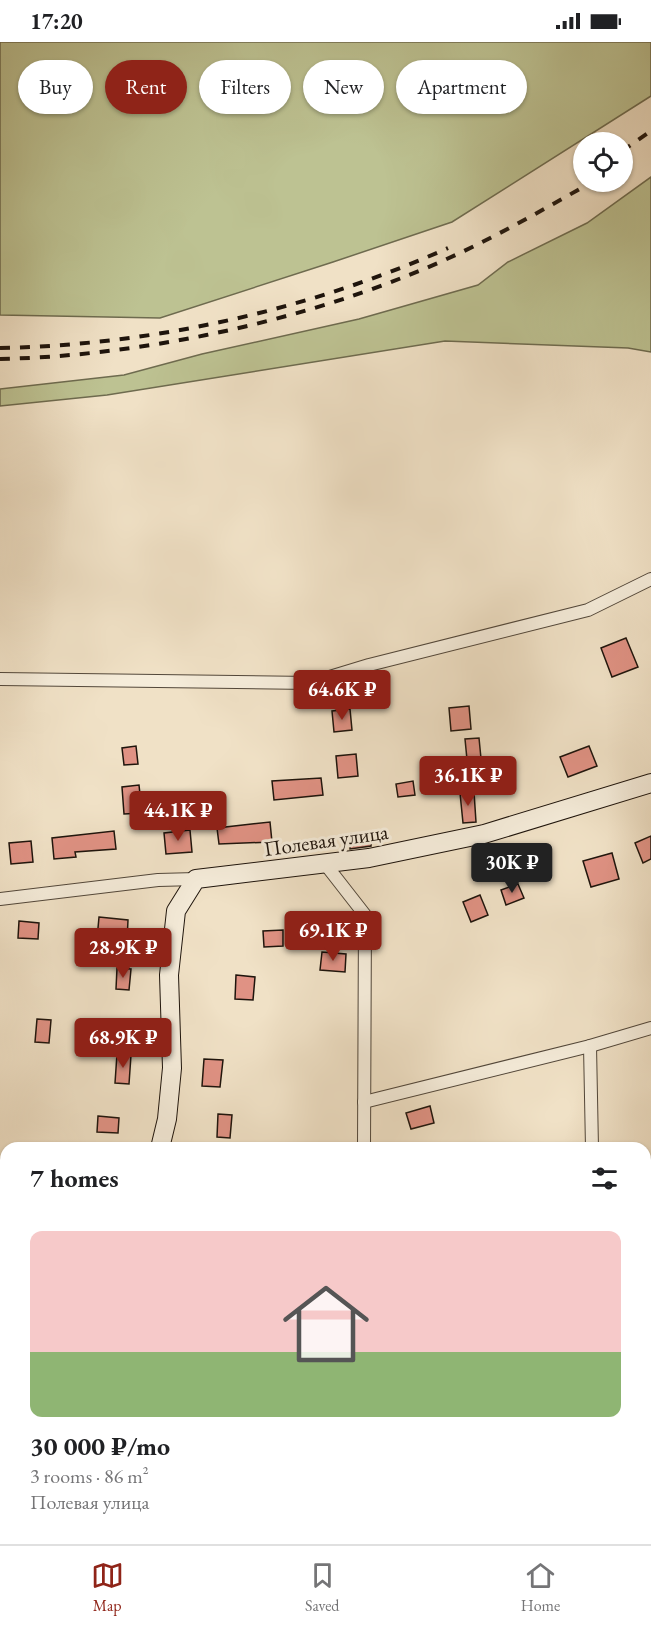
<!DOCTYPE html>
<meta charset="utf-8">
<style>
:root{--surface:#fff;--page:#f6f6f6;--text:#202124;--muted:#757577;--line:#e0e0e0;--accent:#8f2418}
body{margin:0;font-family:"EB Garamond",serif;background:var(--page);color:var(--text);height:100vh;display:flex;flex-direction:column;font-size:22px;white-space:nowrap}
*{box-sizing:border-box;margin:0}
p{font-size:20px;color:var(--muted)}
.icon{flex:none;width:33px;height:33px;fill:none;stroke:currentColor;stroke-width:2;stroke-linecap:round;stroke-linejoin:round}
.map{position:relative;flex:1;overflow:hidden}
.side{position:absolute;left:0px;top:1100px;width:651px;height:404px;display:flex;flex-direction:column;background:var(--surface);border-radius:18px 18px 0 0;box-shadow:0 2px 4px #0004}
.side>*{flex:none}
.hud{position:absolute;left:18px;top:18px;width:615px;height:54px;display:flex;gap:12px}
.controls{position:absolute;left:573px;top:90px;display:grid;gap:12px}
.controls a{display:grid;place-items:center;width:60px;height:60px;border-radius:50%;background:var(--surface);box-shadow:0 2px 4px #0004;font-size:30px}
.price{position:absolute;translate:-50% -51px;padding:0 14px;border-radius:6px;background:var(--accent);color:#fff;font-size:20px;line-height:39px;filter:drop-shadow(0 2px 3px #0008)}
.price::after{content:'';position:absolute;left:50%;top:36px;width:18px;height:14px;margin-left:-9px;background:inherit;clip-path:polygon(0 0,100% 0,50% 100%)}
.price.on{background:#222;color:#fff}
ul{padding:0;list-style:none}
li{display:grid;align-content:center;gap:12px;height:318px;padding:0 30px}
li span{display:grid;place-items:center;height:186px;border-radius:12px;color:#555}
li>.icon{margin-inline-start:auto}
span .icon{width:108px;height:108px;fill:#fffc;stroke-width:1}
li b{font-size:26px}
h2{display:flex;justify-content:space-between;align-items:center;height:72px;padding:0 30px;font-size:26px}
.tag{padding:0 21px;border-radius:27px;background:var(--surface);box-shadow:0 2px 4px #0004;font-size:21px;line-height:54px}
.tag.on{background:var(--accent);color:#fff}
.status{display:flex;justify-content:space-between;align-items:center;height:42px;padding:0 30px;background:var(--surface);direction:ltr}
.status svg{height:16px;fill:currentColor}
.tab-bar{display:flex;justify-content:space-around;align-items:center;height:84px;border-top:2px solid var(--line);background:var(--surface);font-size:16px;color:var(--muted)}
.tab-bar a{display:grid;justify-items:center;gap:3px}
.tab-bar .on{color:var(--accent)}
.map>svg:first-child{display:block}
.green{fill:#bdc292;stroke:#6e6b4f;stroke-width:1.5}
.building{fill:#e09284;stroke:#1e140c;stroke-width:1.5}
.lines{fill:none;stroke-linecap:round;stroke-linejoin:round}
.street-casing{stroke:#52473a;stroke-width:14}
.secondary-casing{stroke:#1e140c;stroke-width:20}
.street{stroke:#f5ecda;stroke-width:12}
.secondary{stroke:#f5ecda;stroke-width:18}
.rail{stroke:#1e140c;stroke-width:4;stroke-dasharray:10 10;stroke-linecap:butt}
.labels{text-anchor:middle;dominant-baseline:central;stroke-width:6;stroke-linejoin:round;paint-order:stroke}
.street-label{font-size:21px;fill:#1e140c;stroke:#f5ecda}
</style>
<div class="status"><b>17:20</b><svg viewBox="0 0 49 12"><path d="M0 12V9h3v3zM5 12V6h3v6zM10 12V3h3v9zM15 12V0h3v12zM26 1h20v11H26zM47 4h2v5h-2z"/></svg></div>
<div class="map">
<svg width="651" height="1502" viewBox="0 0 651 1502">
<rect width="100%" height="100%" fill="#f0e1c6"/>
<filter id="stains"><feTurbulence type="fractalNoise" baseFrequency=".00333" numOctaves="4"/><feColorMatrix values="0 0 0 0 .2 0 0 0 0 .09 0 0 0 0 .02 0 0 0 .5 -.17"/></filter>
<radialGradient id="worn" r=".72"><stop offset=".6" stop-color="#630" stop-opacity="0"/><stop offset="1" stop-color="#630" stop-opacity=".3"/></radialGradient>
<!-- green -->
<g class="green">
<path d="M0,0H651V54L452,180L333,220L160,276L0,273Z"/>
<path d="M651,135V310L628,306L445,299L107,353L0,364V347L124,333L202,312L359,277L478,243L508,220L587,181Z"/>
</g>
<!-- building -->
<g class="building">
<path d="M626,596L638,625L612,635L601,606Z"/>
<path d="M469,664L471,687L451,689L449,666Z"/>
<path d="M350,667L352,688L334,690L332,669Z"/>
<path d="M479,696L483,737L469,738L465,697Z"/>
<path d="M136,704L138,722L124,723L122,706Z"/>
<path d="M589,704L597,724L568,735L560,715Z"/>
<path d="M356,712L358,734L338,736L336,714Z"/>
<path d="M321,736L323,753L274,758L272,739Z"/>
<path d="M413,739L415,753L398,755L396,742Z"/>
<path d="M139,743L142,771L124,772L122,745Z"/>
<path d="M474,750L476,780L463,781L460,751Z"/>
<path d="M270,780L272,800L219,802L217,786Z"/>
<path d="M190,788L192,810L166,812L164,791Z"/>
<path d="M114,789L116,807L75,810L76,815L54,817L52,796Z"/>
<path d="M371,791V804L350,807V792Z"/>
<path d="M651,794V817L643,821L635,801Z"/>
<path d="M31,799L33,820L11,822L9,801Z"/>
<path d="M612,811L619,837L591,845L583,819Z"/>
<path d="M518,842L524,856L506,863L501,848Z"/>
<path d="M480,853L488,873L471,880L463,860Z"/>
<path d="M99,875L128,878L127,899L97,897Z"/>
<path d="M19,879L39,881L38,897L18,896Z"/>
<path d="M283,888V904L264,905L263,889Z"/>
<path d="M322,910L346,912L345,930L320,928Z"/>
<path d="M117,926L131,927L129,948L116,947Z"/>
<path d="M236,933L255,935L253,958L235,957Z"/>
<path d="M37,977L51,978L49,1001L35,1000Z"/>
<path d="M117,1012L131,1013L129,1042L115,1041Z"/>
<path d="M204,1017L223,1018L220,1045L202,1044Z"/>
<path d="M430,1064L434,1081L411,1087L406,1071Z"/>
<path d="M218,1072L232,1073L230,1096L217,1095Z"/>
<path d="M98,1074L119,1076L118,1091L97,1090Z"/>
</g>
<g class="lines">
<!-- street casing -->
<g class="street-casing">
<g id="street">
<path d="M0,637L310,641L369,623L588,568L651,537"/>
<path d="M326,823L365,873L364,1106"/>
<path d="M0,857L158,838L196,837"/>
<path d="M590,1004L592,1106"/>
<path d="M364,1060L590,1004L651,986"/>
<path d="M645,1304L651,1305"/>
<path d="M0,1351L6,1353"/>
</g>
</g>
<!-- secondary casing -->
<g class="secondary-casing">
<g id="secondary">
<path d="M160,1106L167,1077L172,1026L169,933L176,869L196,837L369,816L484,792L651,741"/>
<path d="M0,1176L6,1175"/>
</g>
</g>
<!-- street -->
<use href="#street" class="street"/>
<!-- secondary -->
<use href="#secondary" class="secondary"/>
<!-- rail -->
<g class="rail">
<path d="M622,109L651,89"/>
<path d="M0,306C153,303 309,268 448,206"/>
<path d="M0,317C134,314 285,283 409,233C473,208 532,174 592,140"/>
</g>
</g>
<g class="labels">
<!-- street labels -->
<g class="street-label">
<text transform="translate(326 798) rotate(-8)">Полевая улица</text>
</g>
</g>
<rect width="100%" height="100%" filter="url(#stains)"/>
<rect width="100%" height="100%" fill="url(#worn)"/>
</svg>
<div class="controls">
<a><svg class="icon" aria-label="locate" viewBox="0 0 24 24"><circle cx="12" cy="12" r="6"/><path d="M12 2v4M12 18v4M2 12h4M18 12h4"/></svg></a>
</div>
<b class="price" style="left:342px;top:679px">64.6K ₽</b>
<b class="price" style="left:468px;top:765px">36.1K ₽</b>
<b class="price" style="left:178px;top:800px">44.1K ₽</b>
<b class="price on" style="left:512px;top:852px">30K ₽</b>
<b class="price" style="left:333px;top:920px">69.1K ₽</b>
<b class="price" style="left:123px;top:937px">28.9K ₽</b>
<b class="price" style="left:123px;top:1027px">68.9K ₽</b>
<div class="hud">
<a class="tag">Buy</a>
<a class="tag on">Rent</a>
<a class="tag">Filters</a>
<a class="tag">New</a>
<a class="tag">Apartment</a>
</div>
<section class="side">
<h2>7 homes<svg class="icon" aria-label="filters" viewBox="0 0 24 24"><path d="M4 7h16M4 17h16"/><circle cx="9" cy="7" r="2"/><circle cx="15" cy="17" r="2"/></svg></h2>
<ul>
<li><span style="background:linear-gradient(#f6c9c9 65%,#8fb573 0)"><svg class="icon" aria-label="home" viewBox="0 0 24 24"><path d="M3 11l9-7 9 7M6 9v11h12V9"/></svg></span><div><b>30 000 ₽/mo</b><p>3 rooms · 86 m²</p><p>Полевая улица</p></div></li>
</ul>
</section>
</div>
<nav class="tab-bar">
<a class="on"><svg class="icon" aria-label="map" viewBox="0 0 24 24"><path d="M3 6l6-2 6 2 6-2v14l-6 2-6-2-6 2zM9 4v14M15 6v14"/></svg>Map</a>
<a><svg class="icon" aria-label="saved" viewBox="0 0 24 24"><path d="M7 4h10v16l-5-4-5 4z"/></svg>Saved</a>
<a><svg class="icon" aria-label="home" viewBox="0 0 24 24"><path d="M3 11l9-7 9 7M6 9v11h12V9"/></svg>Home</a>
</nav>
